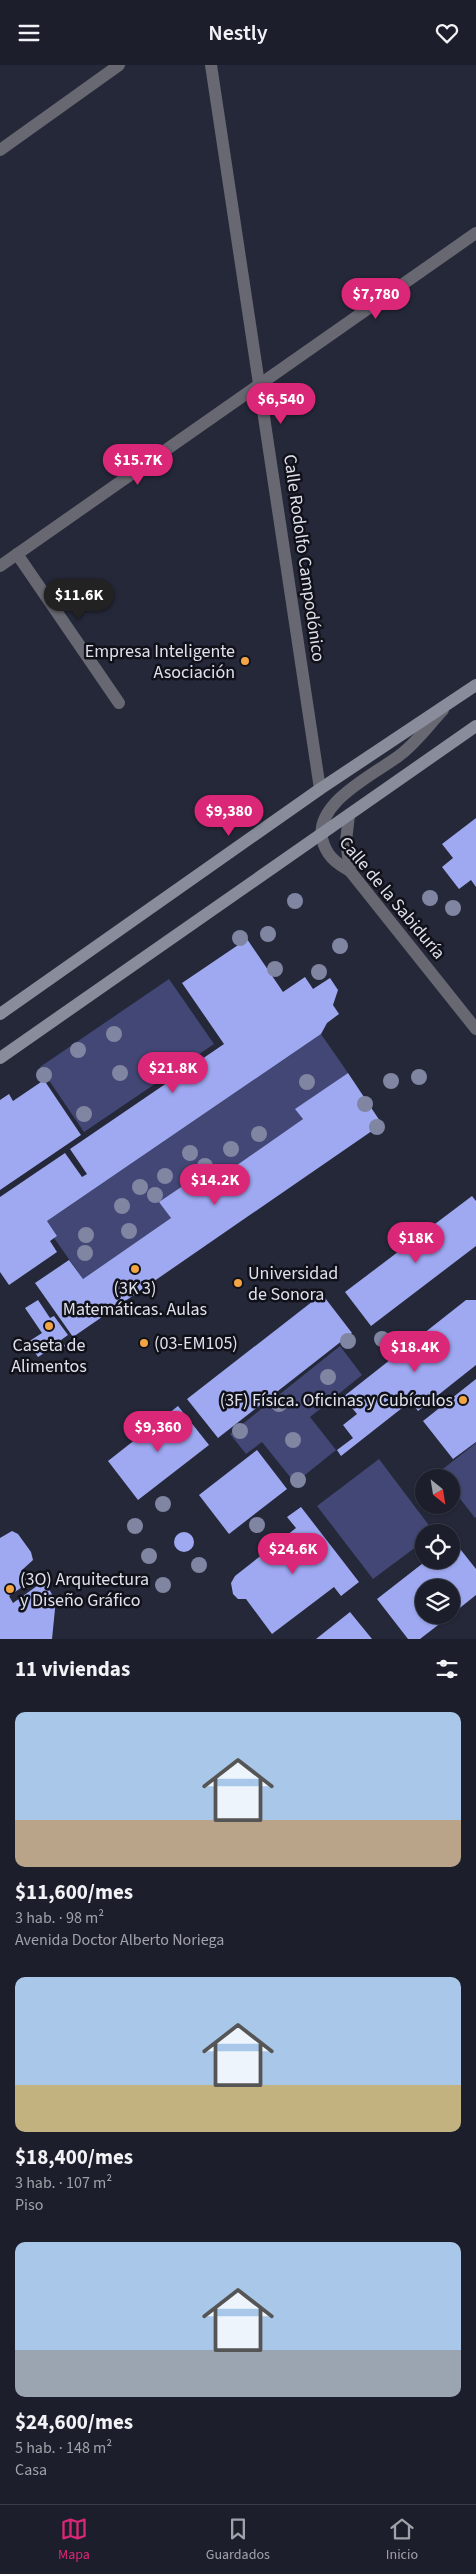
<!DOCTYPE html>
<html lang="es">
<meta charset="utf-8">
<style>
:root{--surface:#1c1e2b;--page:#292b37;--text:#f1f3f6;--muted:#a0a2a9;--line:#3a3c47;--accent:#db2777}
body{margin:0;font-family:"Source Sans 3",sans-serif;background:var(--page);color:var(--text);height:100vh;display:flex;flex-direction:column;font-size:19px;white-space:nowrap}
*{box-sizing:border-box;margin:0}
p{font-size:16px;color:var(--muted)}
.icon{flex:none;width:28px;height:28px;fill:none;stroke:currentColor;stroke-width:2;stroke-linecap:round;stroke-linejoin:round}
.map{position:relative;height:1574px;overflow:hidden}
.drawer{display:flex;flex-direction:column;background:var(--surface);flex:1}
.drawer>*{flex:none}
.needle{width:32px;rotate:150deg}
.controls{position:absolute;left:415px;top:1404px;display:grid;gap:10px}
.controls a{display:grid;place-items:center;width:45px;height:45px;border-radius:50%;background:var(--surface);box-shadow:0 1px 4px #0004,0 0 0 1px var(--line);font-size:25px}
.price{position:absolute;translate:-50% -42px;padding:0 11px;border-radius:18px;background:var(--accent);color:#fff;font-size:16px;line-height:32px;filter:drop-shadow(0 1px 2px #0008)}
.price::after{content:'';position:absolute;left:50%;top:30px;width:15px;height:11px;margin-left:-8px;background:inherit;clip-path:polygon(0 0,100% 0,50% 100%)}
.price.active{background:#222;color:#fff}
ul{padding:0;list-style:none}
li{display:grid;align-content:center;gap:10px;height:265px;padding:0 15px}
li span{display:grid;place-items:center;height:155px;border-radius:10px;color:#555}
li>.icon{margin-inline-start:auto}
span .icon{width:90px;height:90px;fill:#fffc;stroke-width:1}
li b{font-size:21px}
h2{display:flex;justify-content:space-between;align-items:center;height:60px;padding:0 15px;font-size:21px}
header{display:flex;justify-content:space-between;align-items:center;height:65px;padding:0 15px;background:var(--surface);font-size:22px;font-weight:600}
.tabs{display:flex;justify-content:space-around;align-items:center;height:70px;border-top:1px solid var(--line);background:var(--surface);font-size:14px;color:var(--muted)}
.tabs a{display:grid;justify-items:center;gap:2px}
.tabs .active{color:var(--accent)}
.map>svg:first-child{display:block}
.green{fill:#424775}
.building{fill:#9fa9f1}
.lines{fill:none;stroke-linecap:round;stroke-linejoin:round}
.lane{stroke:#676871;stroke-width:12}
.street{stroke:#676871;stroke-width:12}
.secondary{stroke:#898c9a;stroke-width:12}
.tree{fill:#8085a2}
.poi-dot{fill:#f3a443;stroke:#101119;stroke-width:2}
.labels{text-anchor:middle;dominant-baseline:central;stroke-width:5;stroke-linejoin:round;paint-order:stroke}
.street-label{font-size:18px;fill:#dee1ec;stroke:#101119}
.poi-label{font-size:18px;fill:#dee1ec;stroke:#101119;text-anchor:start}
</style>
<header><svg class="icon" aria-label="menu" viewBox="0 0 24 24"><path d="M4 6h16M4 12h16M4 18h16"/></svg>Nestly<svg class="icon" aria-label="heart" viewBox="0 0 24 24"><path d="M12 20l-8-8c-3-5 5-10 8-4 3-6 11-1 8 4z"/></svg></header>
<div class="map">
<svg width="476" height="1574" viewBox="0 0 476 1574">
<rect width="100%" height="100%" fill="#252839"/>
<!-- green -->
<g class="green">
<path d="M169,914L214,979L84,1067L40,1002Z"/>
<path d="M321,969L348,1008L296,1044L303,1054L210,1119L202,1108L160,1137L171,1153L83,1214L54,1173L57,1171L47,1156Z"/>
<path d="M340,1281L362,1310L310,1352L336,1385L295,1418L262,1377L246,1389L230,1369Z"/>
<path d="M476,1378V1452L475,1453L451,1422V1412H444L439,1407Z"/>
<path d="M379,1394L434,1467L424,1468V1476L373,1514L317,1441Z"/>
</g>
<!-- building -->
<g class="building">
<path d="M476,753V822L471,815L459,824L442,802L453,793L442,779Z"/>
<path d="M247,874L283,927L305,912L313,924L330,913L338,925L333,940L339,949L327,958L321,969L47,1156L57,1171L50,1176L57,1187L9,1220L0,1207V1132L65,1088L82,1112L87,1109L70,1084L224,979L182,918Z"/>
<path d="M348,1008L382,1059L73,1272L35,1218L69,1195L83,1214L171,1153L159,1137L202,1108L210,1119L303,1054L295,1044Z"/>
<path d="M44,1015L81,1070L0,1125V1035L9,1029L13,1036Z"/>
<path d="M472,1131L476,1136V1181L371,1261L345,1227Z"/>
<path d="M322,1229L352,1268L218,1373L187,1334Z"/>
<path d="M38,1235L50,1253L54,1251L68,1270L61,1275L65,1281L56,1288L52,1283L38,1292L28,1277L42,1268L25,1243Z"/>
<path d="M466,1235H476V1300L418,1346L411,1336L341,1391L337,1385L353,1373L343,1360L357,1349L343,1332Z"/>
<path d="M476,1314V1377L453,1394L423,1356Z"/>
<path d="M178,1341L209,1380L138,1435L108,1396Z"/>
<path d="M257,1385L287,1424L229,1469L199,1430Z"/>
<path d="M301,1442L359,1517L341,1531L334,1522L272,1569L246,1534H238L233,1529L231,1518L235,1511L296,1463L287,1452Z"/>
<path d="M12,1466L18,1469L31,1487L33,1495L21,1506L28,1518L9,1531L13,1538L44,1516L53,1531L55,1544L52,1574H0V1473Z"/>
<circle cx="184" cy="1477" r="10"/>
<path d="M453,1475L476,1504V1530L451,1550V1522H424V1550H451L420,1574H408L377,1534L427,1495H451Z"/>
<path d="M350,1547L372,1574H316Z"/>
</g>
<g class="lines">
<!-- lane -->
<g class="lane">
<path d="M443,645C429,660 416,678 400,690C374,710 308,740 324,780C329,793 338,799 350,806L476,964"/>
<path d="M349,750L346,776L350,806"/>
</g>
<!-- street -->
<g class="street">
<path d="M211,0L320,724"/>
<path d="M0,85L119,0"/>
<path d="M17,489L119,638"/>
<path d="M0,501L476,168"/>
</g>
<!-- secondary -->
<g class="secondary">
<path d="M0,949L320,724L476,620"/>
<path d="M0,993L476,661"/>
</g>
</g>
<!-- trees -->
<g class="tree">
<circle cx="430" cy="833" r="8"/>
<circle cx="295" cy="836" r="8"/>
<circle cx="453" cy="843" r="8"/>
<circle cx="268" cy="869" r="8"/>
<circle cx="240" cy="873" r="8"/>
<circle cx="340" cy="881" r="8"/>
<circle cx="275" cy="904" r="8"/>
<circle cx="319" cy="907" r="8"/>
<circle cx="114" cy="969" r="8"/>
<circle cx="78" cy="985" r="8"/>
<circle cx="120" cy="1008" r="8"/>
<circle cx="44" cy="1010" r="8"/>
<circle cx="419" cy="1012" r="8"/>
<circle cx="391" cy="1016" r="8"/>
<circle cx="307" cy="1017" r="8"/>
<circle cx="365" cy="1039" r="8"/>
<circle cx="84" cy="1049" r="8"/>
<circle cx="377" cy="1062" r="8"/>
<circle cx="259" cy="1069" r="8"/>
<circle cx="231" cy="1084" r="8"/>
<circle cx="190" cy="1088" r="8"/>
<circle cx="205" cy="1101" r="8"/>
<circle cx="165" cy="1111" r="8"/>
<circle cx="140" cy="1122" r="8"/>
<circle cx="155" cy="1130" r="8"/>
<circle cx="122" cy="1141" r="8"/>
<circle cx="129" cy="1166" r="8"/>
<circle cx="86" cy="1170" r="8"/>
<circle cx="85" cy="1188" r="8"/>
<circle cx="382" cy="1274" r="8"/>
<circle cx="348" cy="1276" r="8"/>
<circle cx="328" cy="1312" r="8"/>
<circle cx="279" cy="1339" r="8"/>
<circle cx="240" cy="1366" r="8"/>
<circle cx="293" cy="1375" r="8"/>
<circle cx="298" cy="1415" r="8"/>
<circle cx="163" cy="1439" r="8"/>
<circle cx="257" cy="1460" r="8"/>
<circle cx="135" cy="1461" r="8"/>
<circle cx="149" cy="1491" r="8"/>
<circle cx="199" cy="1500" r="8"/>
<circle cx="163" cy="1520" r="8"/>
</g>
<!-- markers -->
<g class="poi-dot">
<circle cx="245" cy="596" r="5"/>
<circle cx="135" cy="1204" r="5"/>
<circle cx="238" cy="1218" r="5"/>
<circle cx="49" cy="1261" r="5"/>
<circle cx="144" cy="1278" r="5"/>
<circle cx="463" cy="1335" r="5"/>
<circle cx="10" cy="1524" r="5"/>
</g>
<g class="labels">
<!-- street labels -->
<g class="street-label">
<text transform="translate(304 493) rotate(82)">Calle Rodolfo Campodónico</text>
<text transform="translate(392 833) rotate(50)">Calle de la Sabiduría</text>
</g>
<!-- poi labels -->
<g class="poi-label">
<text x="235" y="586" text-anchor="end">Empresa Inteligente<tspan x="235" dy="21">Asociación</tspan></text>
<text x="248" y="1208">Universidad<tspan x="248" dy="21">de Sonora</tspan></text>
<text x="135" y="1223" text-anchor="middle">(3K 3)<tspan x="135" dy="21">Matemáticas. Aulas</tspan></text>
<text x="154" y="1278">(03-EM105)</text>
<text x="49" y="1280" text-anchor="middle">Caseta de<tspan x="49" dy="21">Alimentos</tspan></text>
<text x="453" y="1335" text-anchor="end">(3F) Física. Oficinas y Cubículos</text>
<text x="20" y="1514">(3O) Arquitectura<tspan x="20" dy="21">y Diseño Gráfico</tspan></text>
</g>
</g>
</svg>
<div class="controls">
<a><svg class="needle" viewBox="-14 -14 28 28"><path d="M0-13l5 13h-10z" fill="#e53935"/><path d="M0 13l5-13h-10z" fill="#a0a2a9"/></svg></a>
<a><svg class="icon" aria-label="locate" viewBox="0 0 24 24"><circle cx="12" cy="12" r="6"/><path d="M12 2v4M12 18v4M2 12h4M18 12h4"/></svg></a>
<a><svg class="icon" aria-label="layers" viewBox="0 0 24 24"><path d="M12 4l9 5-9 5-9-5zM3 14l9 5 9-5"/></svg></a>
</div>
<b class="price" style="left:376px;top:255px">$7,780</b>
<b class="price" style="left:281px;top:360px">$6,540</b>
<b class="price" style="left:138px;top:421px">$15.7K</b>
<b class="price active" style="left:79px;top:556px">$11.6K</b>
<b class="price" style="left:229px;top:772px">$9,380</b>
<b class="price" style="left:173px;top:1029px">$21.8K</b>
<b class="price" style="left:215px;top:1141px">$14.2K</b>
<b class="price" style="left:416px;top:1199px">$18K</b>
<b class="price" style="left:415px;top:1308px">$18.4K</b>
<b class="price" style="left:158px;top:1388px">$9,360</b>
<b class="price" style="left:293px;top:1510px">$24.6K</b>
</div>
<section class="drawer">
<h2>11 viviendas<svg class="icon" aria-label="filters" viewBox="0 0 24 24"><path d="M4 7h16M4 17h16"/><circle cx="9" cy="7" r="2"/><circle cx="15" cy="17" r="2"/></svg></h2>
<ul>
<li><span style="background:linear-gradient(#a9c7e8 70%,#b9a48a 0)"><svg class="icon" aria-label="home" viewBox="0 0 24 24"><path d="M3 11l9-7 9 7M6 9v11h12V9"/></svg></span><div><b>$11,600/mes</b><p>3 hab. · 98 m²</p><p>Avenida Doctor Alberto Noriega</p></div></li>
<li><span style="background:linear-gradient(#a9c7e8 70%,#c2b280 0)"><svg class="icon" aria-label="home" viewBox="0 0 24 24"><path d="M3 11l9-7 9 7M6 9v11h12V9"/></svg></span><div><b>$18,400/mes</b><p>3 hab. · 107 m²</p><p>Piso</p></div></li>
<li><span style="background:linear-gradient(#a9c7e8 70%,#9aa5b1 0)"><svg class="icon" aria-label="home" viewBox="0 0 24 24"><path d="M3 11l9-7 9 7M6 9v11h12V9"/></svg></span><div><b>$24,600/mes</b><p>5 hab. · 148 m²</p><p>Casa</p></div></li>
</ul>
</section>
<nav class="tabs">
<a class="active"><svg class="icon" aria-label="map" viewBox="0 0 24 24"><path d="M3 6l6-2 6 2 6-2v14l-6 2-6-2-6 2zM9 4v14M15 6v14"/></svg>Mapa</a>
<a><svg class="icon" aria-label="saved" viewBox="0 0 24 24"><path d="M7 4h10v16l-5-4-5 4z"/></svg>Guardados</a>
<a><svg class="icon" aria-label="home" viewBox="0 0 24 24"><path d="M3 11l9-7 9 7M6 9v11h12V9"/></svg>Inicio</a>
</nav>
